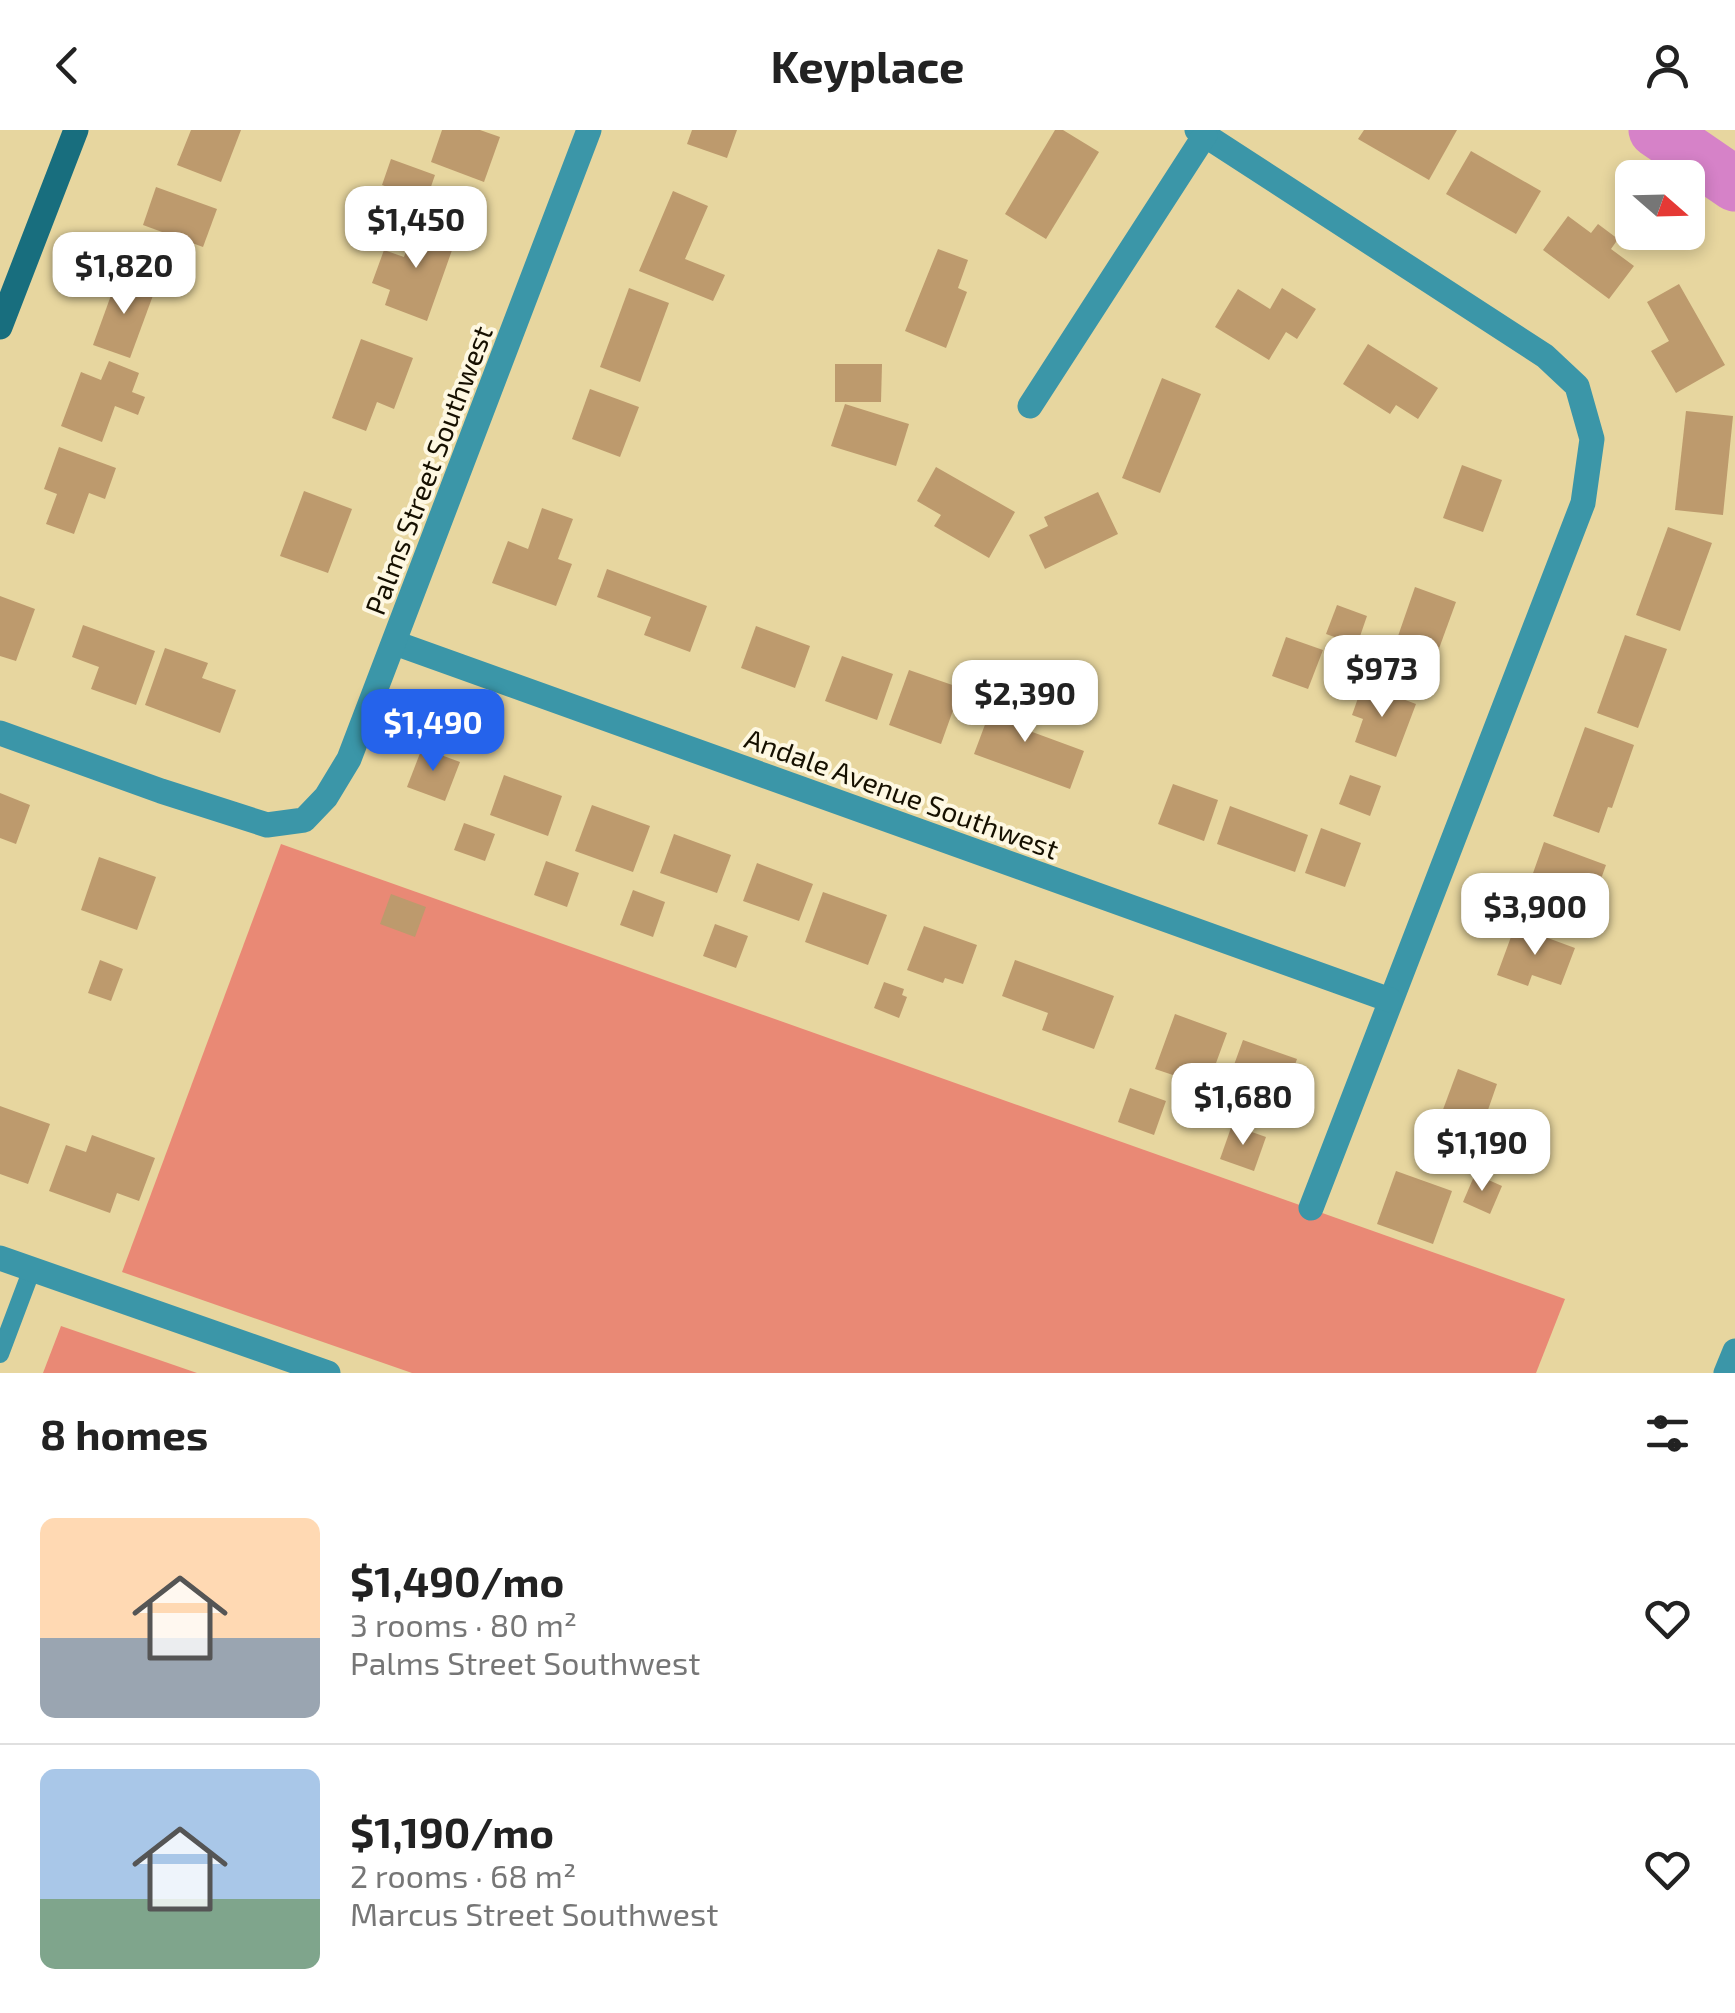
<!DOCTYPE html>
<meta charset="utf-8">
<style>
:root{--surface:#fff;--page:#f6f6f6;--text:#222;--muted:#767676;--line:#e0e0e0;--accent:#2563eb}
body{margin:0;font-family:"Exo 2",sans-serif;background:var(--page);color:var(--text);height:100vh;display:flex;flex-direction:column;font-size:38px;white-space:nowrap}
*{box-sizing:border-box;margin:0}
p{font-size:32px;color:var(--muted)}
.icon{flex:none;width:55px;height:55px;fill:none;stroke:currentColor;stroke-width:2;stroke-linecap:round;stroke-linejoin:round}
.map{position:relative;height:1243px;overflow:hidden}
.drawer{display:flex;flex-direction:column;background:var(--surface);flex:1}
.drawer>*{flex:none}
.needle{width:65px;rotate:110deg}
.buttons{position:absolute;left:1615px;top:30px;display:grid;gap:20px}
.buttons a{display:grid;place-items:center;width:90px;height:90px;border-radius:15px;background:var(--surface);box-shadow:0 5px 15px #0003;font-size:50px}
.price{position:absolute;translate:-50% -85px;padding:0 22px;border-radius:20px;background:#fff;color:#222;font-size:32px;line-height:65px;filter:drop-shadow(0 2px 5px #0008)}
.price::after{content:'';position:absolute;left:50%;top:60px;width:30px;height:22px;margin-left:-15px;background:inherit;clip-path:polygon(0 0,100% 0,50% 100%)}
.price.selected{background:var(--accent);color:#fff}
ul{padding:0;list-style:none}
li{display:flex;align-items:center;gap:30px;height:250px;padding:0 40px}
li+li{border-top:2px solid var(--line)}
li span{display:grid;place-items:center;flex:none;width:280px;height:200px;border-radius:15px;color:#555}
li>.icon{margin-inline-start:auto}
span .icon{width:120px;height:120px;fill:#fffc;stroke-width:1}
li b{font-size:42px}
h2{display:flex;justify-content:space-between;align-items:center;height:120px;padding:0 40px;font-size:42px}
header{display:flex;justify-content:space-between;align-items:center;height:130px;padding:0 40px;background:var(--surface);font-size:45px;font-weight:700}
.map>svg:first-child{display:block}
.green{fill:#e98975}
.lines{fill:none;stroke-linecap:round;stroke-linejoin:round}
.river{stroke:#d682c8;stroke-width:55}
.building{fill:#bd9a6d}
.service{stroke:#3b96a8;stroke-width:18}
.minor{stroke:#3b96a8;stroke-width:25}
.secondary{stroke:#186e7e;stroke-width:25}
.labels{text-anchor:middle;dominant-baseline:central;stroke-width:8;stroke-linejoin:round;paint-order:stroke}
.street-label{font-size:28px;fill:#161000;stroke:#fef8e2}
</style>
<header><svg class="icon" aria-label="back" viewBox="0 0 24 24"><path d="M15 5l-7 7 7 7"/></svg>Keyplace<svg class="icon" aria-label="person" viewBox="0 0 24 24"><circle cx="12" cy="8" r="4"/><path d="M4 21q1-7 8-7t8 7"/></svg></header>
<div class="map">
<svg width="1735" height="1243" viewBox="0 0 1735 1243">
<rect width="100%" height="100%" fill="#e7d69f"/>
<!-- green -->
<g class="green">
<path d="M281,714L1565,1169L1536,1243H412L122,1142Z"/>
<path d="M61,1196L197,1243H43Z"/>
</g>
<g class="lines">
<!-- river -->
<path class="river" d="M1656,0L1735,54"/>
</g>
<!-- building -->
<g class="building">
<path d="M191,0H241L221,52L177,35Z"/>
<path d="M442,0H480L500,7L484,52L431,32Z"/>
<path d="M692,0H737L727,28L687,14Z"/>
<path d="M1055,0H1063L1099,22L1046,109L1005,84Z"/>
<path d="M1364,0H1457L1429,50L1358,9Z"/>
<path d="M1471,21L1541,61L1516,104L1446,64Z"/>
<path d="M391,29L435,45L426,71L382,55Z"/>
<path d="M156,57L217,79L203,117L143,95Z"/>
<path d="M673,61L708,76L685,129L725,145L713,171L639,141Z"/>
<path d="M1568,86L1591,103L1598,94L1618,109L1611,119L1634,136L1609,169L1543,120Z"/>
<path d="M417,92L457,106L427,191L385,175L390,160L372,153L384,120L404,127Z"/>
<path d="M938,119L968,130L958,158L967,162L946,218L905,201Z"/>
<path d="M118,146L155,160L130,228L93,215Z"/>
<path d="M1679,154L1725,235L1676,263L1651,221L1669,211L1647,172Z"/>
<path d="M629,158L669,173L640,252L600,237Z"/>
<path d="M1282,158L1316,179L1297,209L1286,202L1269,230L1215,197L1238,159L1270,179Z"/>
<path d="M361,209L413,228L394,279L377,272L366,301L332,288Z"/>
<path d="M1368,214L1438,258L1418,289L1396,275L1390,284L1343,254Z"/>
<path d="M109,231L139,243L132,262L145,267L138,285L115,276L102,312L61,296L81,242L101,250Z"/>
<path d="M835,234H882L881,272H835Z"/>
<path d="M1162,248L1201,264L1160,363L1122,348Z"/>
<path d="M590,259L639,277L620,327L572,309Z"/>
<path d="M845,274L909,294L896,336L831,316Z"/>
<path d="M1686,281L1733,286L1723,385L1675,380Z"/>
<path d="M59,317L116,338L105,369L89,363L74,404L46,394L57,364L44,359Z"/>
<path d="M1462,335L1502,350L1483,402L1443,388Z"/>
<path d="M936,337L1015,382L989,428L934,396L941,385L917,371Z"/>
<path d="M304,361L352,379L328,443L280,426Z"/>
<path d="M1098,362L1118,404L1045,439L1029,405L1048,396L1044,387Z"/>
<path d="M542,378L573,389L558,429L572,434L556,476L492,453L508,411L528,419Z"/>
<path d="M1668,397L1712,413L1680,501L1636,485Z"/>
<path d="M607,439L707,476L690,522L644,505L651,487L597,467Z"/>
<path d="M1415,457L1456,472L1437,524L1397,509Z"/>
<path d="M0,466L35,479L16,531L0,526Z"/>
<path d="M1337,475L1367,486L1357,515L1326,504Z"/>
<path d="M83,495L155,521L136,575L91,559L99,537L72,527Z"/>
<path d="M756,496L810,516L795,558L741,538Z"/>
<path d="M1625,505L1667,519L1638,598L1597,583Z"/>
<path d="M1286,507L1323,520L1308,559L1272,546Z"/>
<path d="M165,518L208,533L202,548L236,560L220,603L145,575Z"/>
<path d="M842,526L893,544L877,590L825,571Z"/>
<path d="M909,540L961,558L941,614L889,595Z"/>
<path d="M1363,554L1416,574L1396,627L1355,612L1363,589L1352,585Z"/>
<path d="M999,557L1024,566L1013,595L1084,621L1070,659L974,624Z"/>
<path d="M1585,597L1634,615L1612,678L1608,677L1599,703L1553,686Z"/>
<path d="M422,618L460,632L445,671L407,657Z"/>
<path d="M504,645L562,666L548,706L490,685Z"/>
<path d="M1350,645L1381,656L1370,686L1339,674Z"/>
<path d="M1173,654L1218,670L1204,711L1158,694Z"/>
<path d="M0,663L30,675L16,714L0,708Z"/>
<path d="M592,675L650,696L633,742L575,721Z"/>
<path d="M1230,676L1308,705L1295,742L1217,714Z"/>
<path d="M464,693L495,704L485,731L454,720Z"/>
<path d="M1321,698L1361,713L1345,757L1305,743Z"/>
<path d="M674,704L731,725L717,763L660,743Z"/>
<path d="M1544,712L1606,735L1592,774L1562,764L1558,775L1526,763Z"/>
<path d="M99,727L156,747L137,800L81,780Z"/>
<path d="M546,731L579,743L567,777L534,765Z"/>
<path d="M757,733L813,754L799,791L743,771Z"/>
<path d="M633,760L665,772L653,807L620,795Z"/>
<path d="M823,762L887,785L868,835L805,812Z"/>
<path d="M391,764L426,777L415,807L380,794Z"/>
<path d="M715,794L748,806L736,838L703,826Z"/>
<path d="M924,796L977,815L963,854L945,848L943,853L907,840Z"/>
<path d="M1515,796L1575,818L1561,855L1532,845L1528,856L1497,845Z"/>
<path d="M100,830L123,839L111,871L88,863Z"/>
<path d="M1015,830L1114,866L1094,919L1042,900L1048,883L1002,866Z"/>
<path d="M884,852L904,859L902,865L907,867L899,888L874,878Z"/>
<path d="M1175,884L1227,903L1212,944L1193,937L1188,950L1155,939Z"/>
<path d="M1243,910L1297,929L1283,969L1250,957L1243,976L1222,968Z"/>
<path d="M1458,939L1497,954L1481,1000L1441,985Z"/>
<path d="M1130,958L1166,971L1154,1005L1118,992Z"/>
<path d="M0,976L50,994L28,1054L0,1044Z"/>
<path d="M1232,995L1266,1007L1254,1041L1220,1029Z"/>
<path d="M1446,995L1476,1005L1470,1023L1440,1013Z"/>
<path d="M92,1005L155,1028L139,1071L117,1063L110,1083L49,1061L66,1015L86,1022Z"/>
<path d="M1396,1041L1452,1061L1433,1114L1377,1094Z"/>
<path d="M1475,1044L1502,1056L1490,1084L1463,1072Z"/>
</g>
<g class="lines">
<!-- service -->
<path class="service" d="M0,1224L32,1139"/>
<!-- minor -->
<g class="minor">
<path d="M1197,0L1545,226L1577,256L1592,309L1583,373L1311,1078"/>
<path d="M1030,276L1205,5"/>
<path d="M395,513L1390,870"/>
<path d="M0,603L161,661L267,695L304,690L326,667L349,629L589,0"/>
<path d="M0,1128L328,1243"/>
<path d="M1726,1243L1735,1221"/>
</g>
<!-- secondary -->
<path class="secondary" d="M0,197L76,0"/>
</g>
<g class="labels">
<!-- street labels -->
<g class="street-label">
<text transform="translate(428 340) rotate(-69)">Palms Street Southwest</text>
<text transform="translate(902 663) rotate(20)">Andale Avenue Southwest</text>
</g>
</g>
</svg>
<div class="buttons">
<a><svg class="needle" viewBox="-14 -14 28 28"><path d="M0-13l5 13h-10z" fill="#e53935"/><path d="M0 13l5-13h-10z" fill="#767676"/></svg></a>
</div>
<b class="price" style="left:416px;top:141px">$1,450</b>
<b class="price" style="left:124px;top:187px">$1,820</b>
<b class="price" style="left:1382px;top:590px">$973</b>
<b class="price" style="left:1025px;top:615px">$2,390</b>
<b class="price selected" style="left:433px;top:644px">$1,490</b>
<b class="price" style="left:1535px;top:828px">$3,900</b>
<b class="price" style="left:1243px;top:1018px">$1,680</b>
<b class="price" style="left:1482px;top:1064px">$1,190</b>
</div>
<section class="drawer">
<h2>8 homes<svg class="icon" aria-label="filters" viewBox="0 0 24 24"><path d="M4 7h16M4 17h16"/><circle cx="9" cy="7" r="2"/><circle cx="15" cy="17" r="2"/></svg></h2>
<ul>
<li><span style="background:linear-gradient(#ffd9b3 60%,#9aa5b1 0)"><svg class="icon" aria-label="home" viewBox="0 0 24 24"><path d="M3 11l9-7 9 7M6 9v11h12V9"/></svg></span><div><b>$1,490/mo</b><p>3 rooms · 80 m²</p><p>Palms Street Southwest</p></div><svg class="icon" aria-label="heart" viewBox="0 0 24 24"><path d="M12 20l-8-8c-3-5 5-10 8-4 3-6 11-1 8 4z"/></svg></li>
<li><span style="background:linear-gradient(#a9c7e8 65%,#7fa58c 0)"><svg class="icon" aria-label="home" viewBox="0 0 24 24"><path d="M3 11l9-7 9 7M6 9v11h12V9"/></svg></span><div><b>$1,190/mo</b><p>2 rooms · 68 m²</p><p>Marcus Street Southwest</p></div><svg class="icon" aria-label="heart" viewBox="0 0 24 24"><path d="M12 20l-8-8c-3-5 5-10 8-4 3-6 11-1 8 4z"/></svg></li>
</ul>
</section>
